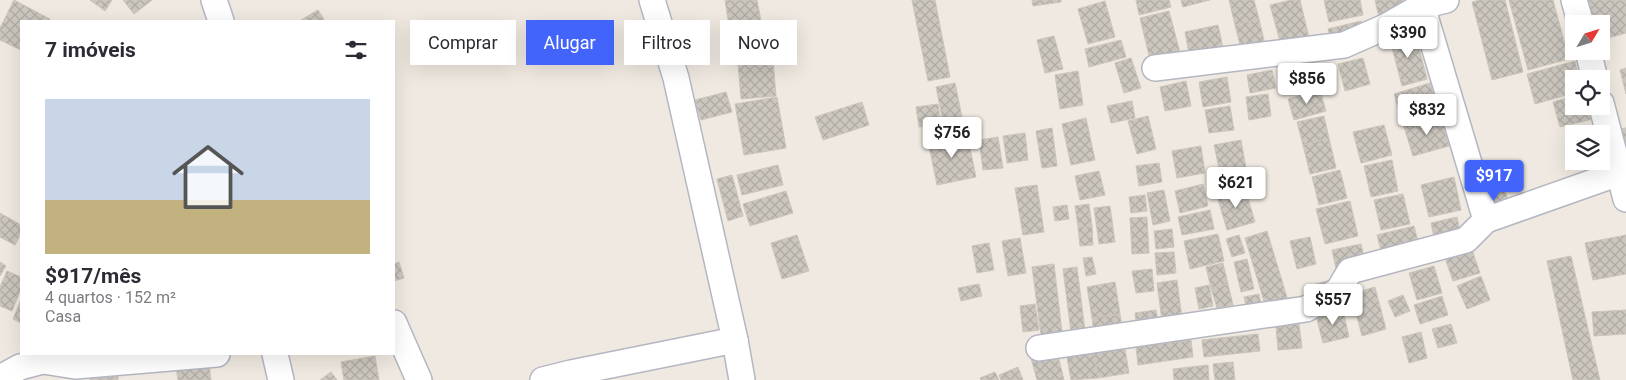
<!DOCTYPE html>
<html lang="pt">
<meta charset="utf-8">
<style>
:root{--surface:#fff;--page:#f7f7f7;--text:#2b2b33;--muted:#7c7c81;--line:#e1e1e2;--accent:#4264fb}
body{margin:0;font-family:Roboto,sans-serif;background:var(--page);color:var(--text);height:100vh;display:flex;flex-direction:column;font-size:19px;white-space:nowrap}
*{box-sizing:border-box;margin:0}
p{font-size:16px;color:var(--muted)}
.icon{flex:none;width:28px;height:28px;fill:none;stroke:currentColor;stroke-width:2;stroke-linecap:round;stroke-linejoin:round}
.map{position:relative;flex:1;overflow:hidden}
.side{position:absolute;left:20px;top:20px;width:375px;height:335px;display:flex;flex-direction:column;background:var(--surface);border-radius:0px;box-shadow:0 5px 20px #0002}
.side>*{flex:none}
.banner{position:absolute;left:410px;top:20px;width:475px;height:45px;display:flex;gap:10px}
.needle{width:32px;rotate:52deg}
.buttons{position:absolute;left:1565px;top:15px;display:grid;gap:10px}
.buttons a{display:grid;place-items:center;width:45px;height:45px;border-radius:0px;background:var(--surface);box-shadow:0 5px 20px #0002;font-size:25px}
.price{position:absolute;translate:-50% -42px;padding:0 11px;border-radius:5px;background:#fff;color:#222;font-size:16px;line-height:32px;filter:drop-shadow(0 1px 2px #0008)}
.price::after{content:'';position:absolute;left:50%;top:30px;width:15px;height:11px;margin-left:-8px;background:inherit;clip-path:polygon(0 0,100% 0,50% 100%)}
.price.on{background:var(--accent);color:#fff}
ul{padding:0;list-style:none}
li{display:grid;align-content:center;gap:10px;height:265px;padding:0 25px}
li+li{border-top:1px solid var(--line)}
li span{display:grid;place-items:center;height:155px;border-radius:0px;color:#555}
li>.icon{margin-inline-start:auto}
span .icon{width:90px;height:90px;fill:#fffc;stroke-width:1}
li b{font-size:21px}
h2{display:flex;justify-content:space-between;align-items:center;height:60px;padding:0 25px;font-size:21px}
.chip{padding:0 18px;border-radius:0px;background:var(--surface);box-shadow:0 5px 20px #0002;font-size:18px;line-height:45px}
.chip.on{background:var(--accent);color:#fff}
.map>svg:first-child{display:block}
.building{fill:url(#building-cross-hatch);stroke:#cbc5ba}
.lines{fill:none;stroke-linecap:round;stroke-linejoin:round}
.street-casing{stroke:#b4b7c1;stroke-width:28}
.street{stroke:#fff;stroke-width:25}
</style>
<div class="map">
<svg width="1626" height="380" viewBox="0 0 1626 380">
<defs>
<pattern id="building-cross-hatch" width="8" height="8" patternUnits="userSpaceOnUse" patternTransform="scale(1.25)"><rect width="8" height="8" fill="#cbc7bf"/><path d="M0 0l8 8M0 8l8-8" fill="none" stroke="#afaba4"/></pattern>
</defs>
<rect width="100%" height="100%" fill="#efe9e1"/>
<!-- building -->
<g class="building">
<path d="M14,0L50,19L48,21H21V50L0,40V28Z"/>
<path d="M90,0H112L105,11Z"/>
<path d="M123,0H152L134,14Z"/>
<path d="M725,0H757L761,21L729,26Z"/>
<path d="M912,0H935L950,77L928,81Z"/>
<path d="M1032,0H1061V2L1033,6Z"/>
<path d="M1136,0H1169L1171,7L1139,15Z"/>
<path d="M1181,0H1210L1183,7Z"/>
<path d="M1229,0H1254L1259,19L1235,25Z"/>
<path d="M1291,0H1300L1312,50L1284,56L1270,5Z"/>
<path d="M1324,0H1360L1363,15L1329,22Z"/>
<path d="M1375,0H1402L1407,21L1381,27Z"/>
<path d="M1480,0H1505L1523,72L1492,80L1472,2Z"/>
<path d="M1509,0H1553L1569,59L1528,70Z"/>
<path d="M1581,0H1626V33L1601,40V24H1588Z"/>
<path d="M1105,1L1115,37L1088,44L1078,9Z"/>
<path d="M318,10L325,21H301V20Z"/>
<path d="M1169,11L1182,60L1152,68L1140,18Z"/>
<path d="M1259,19L1268,58L1245,64L1235,25Z"/>
<path d="M1361,21L1365,42L1333,50L1328,29Z"/>
<path d="M1218,25L1225,57L1191,64L1185,32Z"/>
<path d="M1415,33L1427,79L1402,86L1390,40Z"/>
<path d="M1054,36L1063,69L1045,73L1037,40Z"/>
<path d="M771,37L776,96L741,99L736,40Z"/>
<path d="M1121,40L1126,57L1089,67L1085,49Z"/>
<path d="M1131,58L1141,88L1124,93L1115,63Z"/>
<path d="M1363,58L1370,84L1345,91L1338,64Z"/>
<path d="M1314,61L1320,85L1290,92L1284,68Z"/>
<path d="M1575,61L1579,79H1574V93L1535,104L1527,74Z"/>
<path d="M1626,68V94L1620,70Z"/>
<path d="M1272,70L1276,88L1250,93L1247,75Z"/>
<path d="M1078,71L1083,105L1060,109L1055,75Z"/>
<path d="M1227,77L1231,102L1203,107L1199,82Z"/>
<path d="M1186,81L1191,106L1165,111L1160,87Z"/>
<path d="M955,83L962,117L943,122L936,87Z"/>
<path d="M1430,83L1440,116L1404,127L1394,94Z"/>
<path d="M1320,90L1326,111L1294,120L1288,99Z"/>
<path d="M726,92L732,112L701,120L695,100Z"/>
<path d="M1268,94L1271,116L1249,120L1246,97Z"/>
<path d="M1574,96V106H1590L1593,119L1560,127L1553,102Z"/>
<path d="M777,97L786,148L744,155L735,104Z"/>
<path d="M1132,101L1135,118L1111,123L1107,106Z"/>
<path d="M862,102L869,125L823,140L815,117Z"/>
<path d="M938,104L941,124L919,127L916,107Z"/>
<path d="M1230,106L1234,130L1209,133L1205,110Z"/>
<path d="M1148,116L1156,149L1137,154L1128,121Z"/>
<path d="M1324,116L1329,138L1303,145L1297,122Z"/>
<path d="M1440,116L1449,146L1413,156L1404,127Z"/>
<path d="M1086,118L1095,160L1071,165L1062,124Z"/>
<path d="M1384,125L1392,155L1361,163L1353,132Z"/>
<path d="M1052,128L1057,166L1042,168L1036,131Z"/>
<path d="M1626,128V153L1620,129Z"/>
<path d="M1025,133L1028,160L1007,163L1003,136Z"/>
<path d="M967,134L976,177L937,185L928,141Z"/>
<path d="M998,137L1003,168L983,170L979,140Z"/>
<path d="M1329,138L1336,168L1310,174L1303,145Z"/>
<path d="M1241,140L1246,168L1220,173L1214,145Z"/>
<path d="M1201,146L1205,173L1177,178L1172,151Z"/>
<path d="M1392,160L1398,191L1371,197L1364,166Z"/>
<path d="M1159,163L1162,182L1139,186L1136,166Z"/>
<path d="M778,165L783,185L742,195L737,175Z"/>
<path d="M1340,170L1347,198L1319,205L1312,177Z"/>
<path d="M1099,171L1105,195L1080,200L1075,176Z"/>
<path d="M732,175L743,216L728,221L717,179Z"/>
<path d="M1454,177L1461,210L1429,217L1421,185Z"/>
<path d="M1502,183L1512,211L1486,221L1475,193Z"/>
<path d="M1203,184L1208,206L1180,213L1175,191Z"/>
<path d="M1037,185L1044,232L1023,235L1015,188Z"/>
<path d="M1245,188L1255,222L1227,230L1217,196Z"/>
<path d="M1164,190L1170,221L1153,225L1147,193Z"/>
<path d="M786,191L793,213L750,226L743,204Z"/>
<path d="M1403,194L1410,224L1381,230L1374,200Z"/>
<path d="M1145,195L1147,211L1131,213L1129,197Z"/>
<path d="M1350,201L1358,236L1325,244L1316,209Z"/>
<path d="M1089,204L1092,226L1078,227L1075,206Z"/>
<path d="M1067,205L1069,219L1055,221L1053,207Z"/>
<path d="M1110,206L1115,242L1099,244L1094,208Z"/>
<path d="M1210,210L1214,229L1182,235L1178,217Z"/>
<path d="M0,213L21,225V233L15,245L0,237Z"/>
<path d="M1147,217L1149,253L1132,254L1130,218Z"/>
<path d="M1457,217L1462,240L1436,246L1431,223Z"/>
<path d="M1092,226L1093,245L1080,246L1078,227Z"/>
<path d="M1414,226L1421,253L1384,262L1377,235Z"/>
<path d="M1172,229L1174,247L1156,249L1154,231Z"/>
<path d="M1267,231L1289,304L1267,311L1245,238Z"/>
<path d="M1218,234L1224,261L1190,269L1184,241Z"/>
<path d="M797,235L809,271L782,279L771,243Z"/>
<path d="M1239,235L1245,253L1232,257L1226,239Z"/>
<path d="M1626,235V274L1593,280L1585,243Z"/>
<path d="M1310,237L1316,264L1297,269L1290,241Z"/>
<path d="M1020,238L1026,273L1008,276L1002,241Z"/>
<path d="M989,243L994,270L977,273L972,246Z"/>
<path d="M1361,244L1366,267L1337,273L1332,250Z"/>
<path d="M1472,250L1480,273L1453,281L1445,258Z"/>
<path d="M1174,252L1176,273L1157,275L1155,253Z"/>
<path d="M1571,256L1600,380H1573L1547,261Z"/>
<path d="M1092,257L1096,274L1086,276L1083,258Z"/>
<path d="M1247,259L1254,289L1241,292L1234,262Z"/>
<path d="M0,262L6,266L0,276Z"/>
<path d="M399,262L404,278L394,281V264Z"/>
<path d="M1223,263L1228,284L1211,288L1206,267Z"/>
<path d="M1054,264L1062,332L1041,335L1032,267Z"/>
<path d="M1434,266L1442,293L1417,300L1409,273Z"/>
<path d="M1077,267L1086,339L1072,341L1063,269Z"/>
<path d="M1152,269L1154,291L1136,293L1132,271Z"/>
<path d="M7,271L21,277V289L12,311L0,306V287Z"/>
<path d="M1481,276L1490,300L1467,309L1457,286Z"/>
<path d="M1177,280L1184,333L1164,336L1157,283Z"/>
<path d="M1330,280L1334,297L1314,303L1309,286Z"/>
<path d="M1115,282L1120,314L1092,318L1087,287Z"/>
<path d="M979,284L982,296L961,301L958,288Z"/>
<path d="M1228,284L1233,305L1217,308L1211,288Z"/>
<path d="M1209,285L1213,306L1199,309L1195,288Z"/>
<path d="M1375,287L1386,329L1362,336L1351,294Z"/>
<path d="M1259,294L1263,315L1249,318L1244,297Z"/>
<path d="M1403,295L1410,311L1395,317L1388,301Z"/>
<path d="M1442,296L1448,315L1420,324L1414,305Z"/>
<path d="M21,299V323L13,319Z"/>
<path d="M1035,304L1039,330L1023,332L1020,306Z"/>
<path d="M1156,310L1160,333L1138,336L1135,313Z"/>
<path d="M1343,310L1349,337L1323,343L1316,316Z"/>
<path d="M1626,310V334L1594,336L1592,312Z"/>
<path d="M1120,314L1123,334L1095,339L1092,318Z"/>
<path d="M1299,324L1302,348L1278,350L1276,326Z"/>
<path d="M1451,324L1457,343L1438,348L1432,329Z"/>
<path d="M1421,332L1427,358L1409,363L1402,337Z"/>
<path d="M1258,334L1260,351L1204,357L1202,340Z"/>
<path d="M1191,340L1193,357L1138,365L1136,347Z"/>
<path d="M1124,343L1129,373L1098,378L1093,348Z"/>
<path d="M1093,348L1098,378L1071,380L1066,352Z"/>
<path d="M1057,352L1064,380H1037L1031,358Z"/>
<path d="M375,356L379,380H344L341,362Z"/>
<path d="M1233,362L1235,380H1215L1213,364Z"/>
<path d="M209,363L211,380H178L176,366Z"/>
<path d="M1208,365L1209,380H1174L1173,369Z"/>
<path d="M1018,367L1023,380H1001L999,375Z"/>
<path d="M331,372L337,380H320Z"/>
<path d="M995,372L999,380H981L980,378Z"/>
<path d="M118,376V380H90V379Z"/>
</g>
<g class="lines">
<!-- street casing -->
<g class="street-casing">
<g id="street">
<path d="M214,0L221,21"/>
<path d="M652,0L676,78L735,340L742,380"/>
<path d="M1574,0L1581,24"/>
<path d="M1422,6L1486,220"/>
<path d="M1588,51L1595,79"/>
<path d="M1155,68L1344,45L1385,27L1422,6L1446,0"/>
<path d="M1601,103L1626,199"/>
<path d="M394,323L419,380"/>
<path d="M1039,348L1306,309L1338,291L1350,271L1466,240L1486,220L1619,173"/>
<path d="M275,354L281,380"/>
<path d="M0,378L20,367L43,361L75,366L217,354"/>
<path d="M543,380L571,373L735,340"/>
</g>
</g>
<!-- street -->
<use href="#street" class="street"/>
</g>
</svg>
<div class="buttons">
<a><svg class="needle" viewBox="-14 -14 28 28"><path d="M0-13l5 13h-10z" fill="#e53935"/><path d="M0 13l5-13h-10z" fill="#7c7c81"/></svg></a>
<a><svg class="icon" aria-label="locate" viewBox="0 0 24 24"><circle cx="12" cy="12" r="6"/><path d="M12 2v4M12 18v4M2 12h4M18 12h4"/></svg></a>
<a><svg class="icon" aria-label="layers" viewBox="0 0 24 24"><path d="M12 4l9 5-9 5-9-5zM3 14l9 5 9-5"/></svg></a>
</div>
<b class="price" style="left:1408px;top:59px">$390</b>
<b class="price" style="left:1307px;top:105px">$856</b>
<b class="price" style="left:1427px;top:136px">$832</b>
<b class="price" style="left:952px;top:159px">$756</b>
<b class="price on" style="left:1494px;top:202px">$917</b>
<b class="price" style="left:1236px;top:209px">$621</b>
<b class="price" style="left:1333px;top:326px">$557</b>
<div class="banner">
<a class="chip">Comprar</a>
<a class="chip on">Alugar</a>
<a class="chip">Filtros</a>
<a class="chip">Novo</a>
</div>
<section class="side">
<h2>7 imóveis<svg class="icon" aria-label="filters" viewBox="0 0 24 24"><path d="M4 7h16M4 17h16"/><circle cx="9" cy="7" r="2"/><circle cx="15" cy="17" r="2"/></svg></h2>
<ul>
<li><span style="background:linear-gradient(#c9d6e8 65%,#c2b280 0)"><svg class="icon" aria-label="home" viewBox="0 0 24 24"><path d="M3 11l9-7 9 7M6 9v11h12V9"/></svg></span><div><b>$917/mês</b><p>4 quartos · 152 m²</p><p>Casa</p></div></li>
</ul>
</section>
</div>
